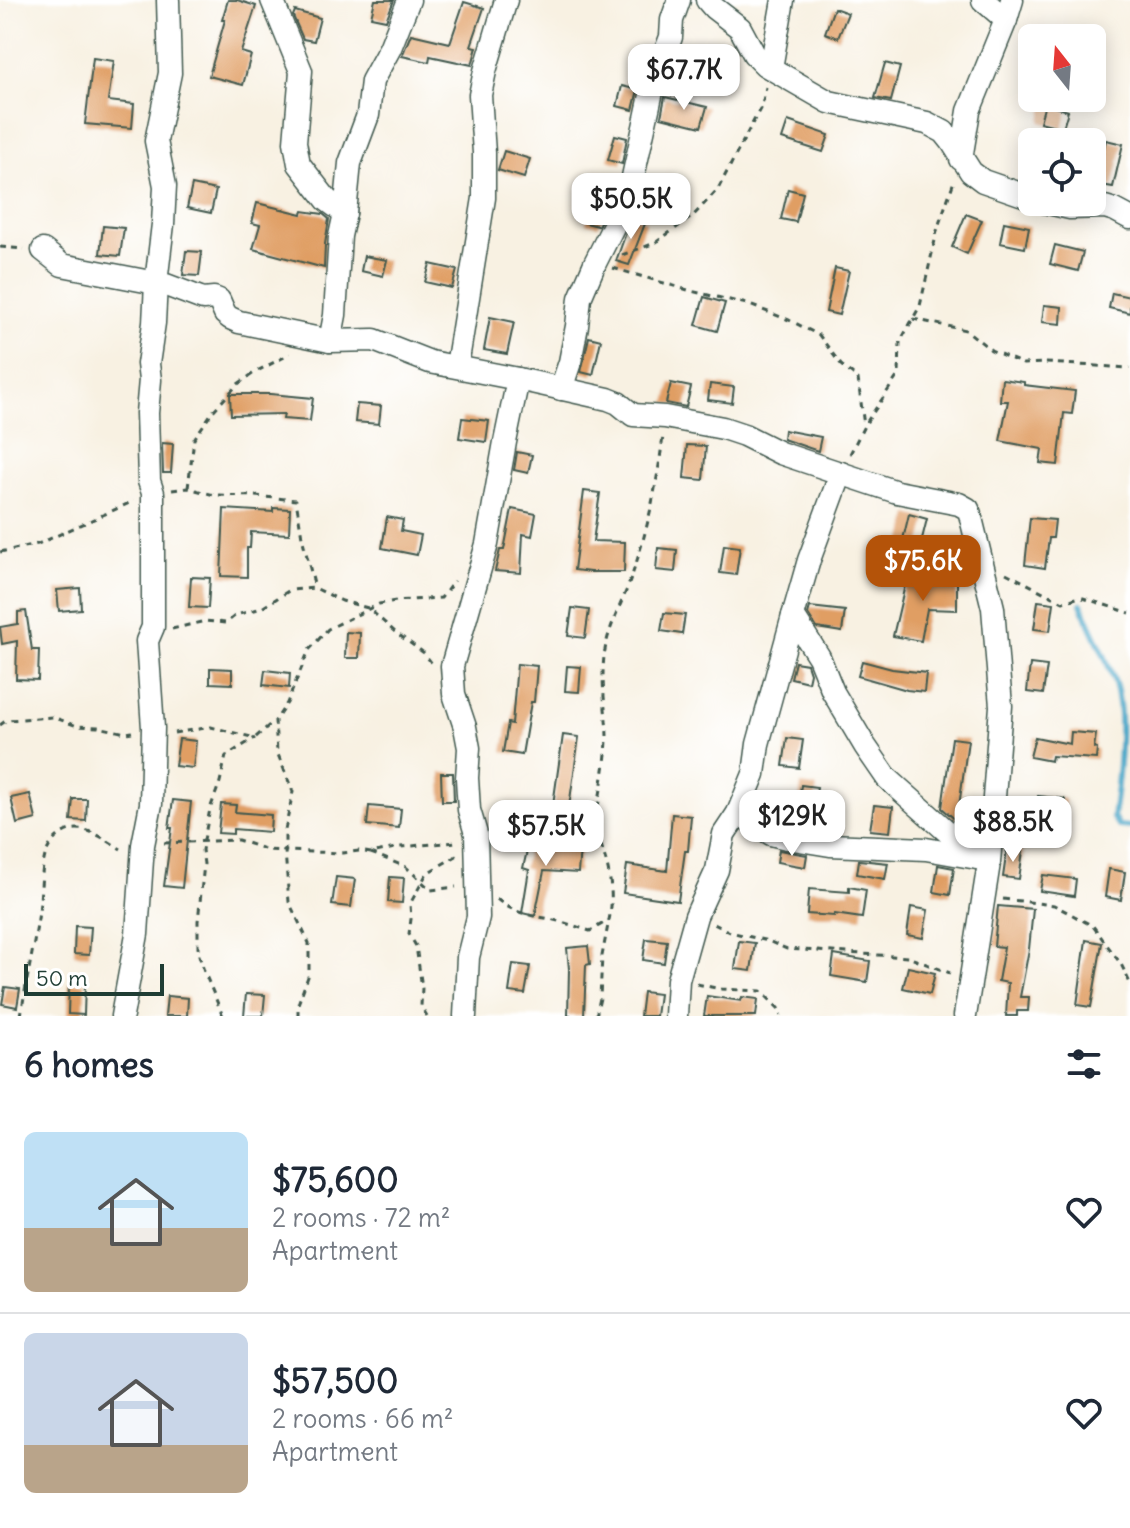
<!DOCTYPE html>
<meta charset="utf-8">
<style>
:root{--surface:#fff;--page:#f6f6f7;--text:#1f2937;--muted:#747a83;--line:#e0e1e3;--accent:#b45309}
body{margin:0;font-family:Delius,sans-serif;background:var(--page);color:var(--text);height:100vh;display:flex;flex-direction:column;font-size:30px;white-space:nowrap}
*{box-sizing:border-box;margin:0}
p{font-size:26px;color:var(--muted)}
.icon{flex:none;width:44px;height:44px;fill:none;stroke:currentColor;stroke-width:2;stroke-linecap:round;stroke-linejoin:round}
.map{position:relative;height:1016px;overflow:hidden}
.panel{display:flex;flex-direction:column;background:var(--surface);flex:1}
.panel>*{flex:none}
.needle{width:52px;rotate:343deg}
.controls{position:absolute;left:1018px;top:24px;display:grid;gap:16px}
.controls a{display:grid;place-items:center;width:88px;height:88px;border-radius:12px;background:var(--surface);box-shadow:0 4px 20px #0003;font-size:40px}
.scale{position:absolute;left:24px;bottom:20px;width:140px;box-sizing:border-box;padding-left:8px;border:4px solid #1f3d34;border-top:0;font-size:22px;line-height:28px;white-space:nowrap;color:#1f3d34;-webkit-text-stroke:6px #fff;paint-order:stroke}
.price{position:absolute;translate:-50% -68px;padding:0 18px;border-radius:16px;background:#fff;color:#222;font-size:26px;line-height:52px;filter:drop-shadow(0 2px 4px #0008)}
.price::after{content:'';position:absolute;left:50%;top:48px;width:24px;height:18px;margin-left:-12px;background:inherit;clip-path:polygon(0 0,100% 0,50% 100%)}
.price.current{background:var(--accent);color:#fff}
ul{padding:0;list-style:none}
li{display:flex;align-items:center;gap:24px;height:200px;padding:0 24px}
li+li{border-top:2px solid var(--line)}
li span{display:grid;place-items:center;flex:none;width:224px;height:160px;border-radius:12px;color:#555}
li>.icon{margin-inline-start:auto}
span .icon{width:96px;height:96px;fill:#fffc;stroke-width:1}
li b{font-size:34px}
h2{display:flex;justify-content:space-between;align-items:center;height:96px;padding:0 24px;font-size:34px}
.map>svg:first-child{display:block}
.lines{fill:none;stroke-linecap:round;stroke-linejoin:round}
.stream{stroke:#49a7c8;stroke-width:6}
.building{fill:#e09e64}
.minor-casing{stroke:#40584e;stroke-width:25}
.path{stroke:#40584e;stroke-width:3;stroke-dasharray:6 6;stroke-linecap:butt}
.minor{stroke:#fff;stroke-width:22}
</style>
<div class="map">
<svg width="1130" height="1016" viewBox="0 0 1130 1016">
<rect width="100%" height="100%" fill="#fff"/>
<filter id="ink" filterUnits="userSpaceOnUse"><feTurbulence type="fractalNoise" baseFrequency=".0125" numOctaves="2"/><feDisplacementMap in="SourceGraphic" scale="16" xChannelSelector="R" yChannelSelector="G"/><feConvolveMatrix kernelMatrix="1 2 1 2 8 2 1 2 1" color-interpolation-filters="sRGB"/></filter>
<filter id="wash" filterUnits="userSpaceOnUse"><feTurbulence type="fractalNoise" baseFrequency=".006" numOctaves="4" result="noise"/><feDisplacementMap in="SourceGraphic" scale="32" xChannelSelector="R" yChannelSelector="G"/><feGaussianBlur stdDeviation="1.8" result="paint"/><feColorMatrix in="noise" values="0 0 0 0 0 0 0 0 0 0 0 0 0 0 0 0 0 1.4 0 .05"/><feComposite in="paint" operator="in"/></filter>
<g filter="url(#wash)">
<rect width="100%" height="100%" fill="#f8f1e2"/>
<g class="lines">
<!-- stream -->
<path class="stream" d="M1081,604C1092,630 1106,656 1115,683C1126,718 1118,782 1113,818L1119,826L1130,827"/>
</g>
<g id="blocks">
<!-- building -->
<g class="building">
<path d="M228,0H237L256,6L241,52L251,55L243,85L209,76L225,20H222Z"/>
<path d="M375,0H394L386,20L371,17Z"/>
<path d="M464,2L484,8L471,46L477,47L472,65L430,56L429,62L402,56L411,34L450,43Z"/>
<path d="M834,8L848,13L838,38L825,33Z"/>
<path d="M295,11L320,18L314,41L303,39L293,16Z"/>
<path d="M93,58L114,61L108,101L134,104L132,128L85,124Z"/>
<path d="M885,63L900,67L891,101L875,98Z"/>
<path d="M622,86L638,90L633,110L617,106Z"/>
<path d="M665,97L707,107L701,127L661,117Z"/>
<path d="M1045,104L1068,111L1063,128L1040,122Z"/>
<path d="M788,121L829,135L823,152L782,139Z"/>
<path d="M615,135L627,138L622,164L608,160Z"/>
<path d="M1106,140L1123,144L1113,187L1096,184Z"/>
<path d="M504,151L530,159L524,178L498,170Z"/>
<path d="M192,185L216,190L211,213L187,208Z"/>
<path d="M788,189L803,193L796,222L781,219Z"/>
<path d="M592,200L609,204L598,226L586,223Z"/>
<path d="M257,203L302,214L303,211L323,214L329,219L325,244L324,268L253,249L260,225L252,223Z"/>
<path d="M966,214L982,220L967,254L952,247Z"/>
<path d="M634,217L646,221L629,265L616,261L626,233Z"/>
<path d="M1004,222L1029,227L1025,248L1000,243Z"/>
<path d="M103,226L124,228L120,256L100,254Z"/>
<path d="M1055,245L1083,252L1078,271L1050,264Z"/>
<path d="M186,251L202,252L199,276L183,275Z"/>
<path d="M364,256L387,260L383,276L361,271Z"/>
<path d="M430,264L457,270L452,288L425,282Z"/>
<path d="M835,268L849,271L839,315L826,312Z"/>
<path d="M1112,293L1130,297V313L1109,308Z"/>
<path d="M704,297L725,303L717,331L696,325Z"/>
<path d="M1044,305L1062,307L1061,324L1042,322Z"/>
<path d="M490,317L514,322L507,354L484,350Z"/>
<path d="M589,337L601,340L593,375L581,372Z"/>
<path d="M1002,379L1024,382V385L1075,391L1072,414L1064,413L1058,465L1040,463L1042,449L1000,441L1008,401H1000Z"/>
<path d="M671,383L691,387L686,407L666,403Z"/>
<path d="M710,384L734,387L732,403L708,400Z"/>
<path d="M230,394H270L313,398L310,421L283,419L284,414L231,415Z"/>
<path d="M357,404L381,406L379,424L355,422Z"/>
<path d="M462,418L489,421L486,442L459,438Z"/>
<path d="M784,430L821,437L818,451L783,439Z"/>
<path d="M162,443L173,444L171,473H163Z"/>
<path d="M687,445L706,446L703,480L684,478Z"/>
<path d="M517,452L532,455L528,473L514,470Z"/>
<path d="M584,491L600,493L593,541L625,542L624,572H590L574,570Z"/>
<path d="M273,508L290,509L289,534L251,532L250,548H247V577L221,576L224,509L273,512Z"/>
<path d="M512,509L536,514L532,536L523,534L521,573L495,571L500,550H504Z"/>
<path d="M909,514L927,519L919,551H921L918,567L893,563L896,547L901,548Z"/>
<path d="M387,517L403,520L401,531L421,535L417,555L382,548Z"/>
<path d="M1030,518L1055,520L1053,538H1049L1045,568L1025,565Z"/>
<path d="M724,545L740,547L736,575L720,573Z"/>
<path d="M658,548L677,550L675,572L656,570Z"/>
<path d="M909,568L933,573L931,581L957,582V610L927,609L921,641L893,636Z"/>
<path d="M191,577L210,578L208,608L189,607Z"/>
<path d="M80,588L81,609L59,611L57,590Z"/>
<path d="M1038,601L1054,603L1050,631L1034,629Z"/>
<path d="M810,607L845,611L842,632L817,628L808,614Z"/>
<path d="M572,608L589,610L585,638L568,636Z"/>
<path d="M26,611L32,650H39L38,680L16,679L17,641L2,644L0,627L18,624V612Z"/>
<path d="M664,613L685,615L682,634L661,631Z"/>
<path d="M346,632L360,633L359,658H345Z"/>
<path d="M862,661L892,669L926,673L924,692L907,690L858,676Z"/>
<path d="M795,662L807,664L810,673L808,682L791,678Z"/>
<path d="M517,664L537,666L534,702H531L522,755L503,752L508,723L512,724Z"/>
<path d="M1030,664L1047,666L1043,694L1027,692Z"/>
<path d="M567,666L581,667L579,692L565,691Z"/>
<path d="M210,668L232,669V684L210,683Z"/>
<path d="M265,670L290,673L289,688L263,685Z"/>
<path d="M1071,732L1096,734L1094,748L1097,749L1096,759L1052,756L1051,761L1030,757L1035,737L1070,744Z"/>
<path d="M563,735L579,737L568,814L552,812Z"/>
<path d="M787,738L803,740L799,768L783,766Z"/>
<path d="M952,738L968,740L957,821L942,808Z"/>
<path d="M179,739L196,741L193,768L175,766Z"/>
<path d="M441,773H453L454,801H442Z"/>
<path d="M801,785L817,787L813,815L797,813Z"/>
<path d="M30,794L36,819L17,824L11,798Z"/>
<path d="M1038,796L1065,799L1063,817L1037,815Z"/>
<path d="M73,799H87L86,821L71,820Z"/>
<path d="M173,800L191,802L182,888L164,886L172,828H169Z"/>
<path d="M221,804L236,805L235,812L271,815L270,832L233,829V834L218,833Z"/>
<path d="M874,805L893,807L890,832L870,830Z"/>
<path d="M369,806L401,809L399,828L367,825Z"/>
<path d="M672,814L691,816L688,851H685L678,901L623,893L627,865L667,871Z"/>
<path d="M530,838L550,842L549,846L580,848L578,873L544,871L535,916L522,913L529,870L523,868Z"/>
<path d="M1007,849L1023,851L1019,879L1003,877Z"/>
<path d="M779,850L807,855L805,867L777,862Z"/>
<path d="M859,860L888,863L885,879L857,874Z"/>
<path d="M938,865L954,868L950,895L934,892Z"/>
<path d="M1109,869L1125,872L1121,900L1105,897Z"/>
<path d="M1043,875L1076,879L1074,896L1040,891Z"/>
<path d="M336,877L355,879L351,907L332,905Z"/>
<path d="M390,877L404,878L402,903L388,902Z"/>
<path d="M849,887L866,890L862,918L834,914V916L807,914L809,889L849,892Z"/>
<path d="M998,906L1033,909L1029,949L1020,997H1029L1028,1011H1017V1016H1006L1008,983L998,981L1004,947L994,946Z"/>
<path d="M911,907L928,910L923,938L907,935Z"/>
<path d="M75,926L91,927L89,955L74,954Z"/>
<path d="M646,939L667,941L664,963L643,960Z"/>
<path d="M1086,940L1102,943L1091,1007L1077,1005Z"/>
<path d="M739,941L755,943L751,971L735,969Z"/>
<path d="M588,946L590,964L586,965L584,1016H568L569,969L567,948Z"/>
<path d="M834,955L870,961L867,982L831,976Z"/>
<path d="M513,964L530,966L525,994L509,992Z"/>
<path d="M908,967L935,973L930,994L903,988Z"/>
<path d="M69,983H85L84,1015L68,1014Z"/>
<path d="M5,987L20,989L17,1007L2,1004Z"/>
<path d="M643,992L659,994L656,1016H640Z"/>
<path d="M246,994L265,995L263,1016H244Z"/>
<path d="M167,996L188,998L187,1016H165Z"/>
<path d="M707,996L741,1001L742,997L758,999L756,1016H704Z"/>
</g>
</g>
</g>
<g filter="url(#ink)">
<use href="#blocks" fill-opacity="0" stroke="#40584e" stroke-width="2"/>
<g class="lines">
<!-- minor casing -->
<g class="minor-casing">
<g id="minor">
<path d="M272,0L301,71L295,142L299,164L327,200L345,213"/>
<path d="M707,0L714,8L740,28L754,54L765,65L829,102L927,123L944,132L952,142L971,172L983,181L1032,198"/>
<path d="M983,0L1006,20"/>
<path d="M771,68L783,0"/>
<path d="M961,159L969,111L1006,20L1012,0"/>
<path d="M1044,202L1070,208L1105,207L1115,210L1130,218"/>
<path d="M43,250L62,265L166,285L203,299L214,298L219,300L225,314L230,318L239,322L330,341L374,340L430,362L518,379L608,399L618,403L633,415L665,417L723,428L744,435L780,453L897,492L959,504L968,509L970,514L993,608L1001,706L989,863L965,1016"/>
<path d="M330,341L335,315L340,236L345,213L350,163L368,115L372,81L390,48L409,0"/>
<path d="M457,366L484,198V153L480,95L485,71L506,0"/>
<path d="M561,389L570,362L577,326L580,298L595,263L629,195L654,82L671,37L672,20L679,0"/>
<path d="M793,616L819,657L833,692L865,746L887,778L977,858"/>
<path d="M738,813L771,834L787,838L830,845L926,849L977,858"/>
<path d="M122,1016L137,934L143,845L151,804L153,728L147,641L153,627V493L149,481L147,413L150,380L148,364L154,323L156,283L163,224L165,186L156,141L170,73L168,0"/>
<path d="M465,1016L468,957L478,917L476,834L469,810L467,778L469,748L465,727L454,694L452,666L487,544L505,442L518,379"/>
<path d="M676,1016L678,980L696,916L717,870L724,834L738,813L754,774L758,744L793,616L809,560L841,473"/>
</g>
</g>
<!-- path -->
<g class="path">
<path d="M0,247L24,249"/>
<path d="M622,255L655,243L693,216L718,189L762,105L766,87"/>
<path d="M613,268L691,291L747,304L789,320L819,335L841,365L858,379L864,426"/>
<path d="M913,319L966,330L991,350L1023,364L1046,363L1130,368"/>
<path d="M850,454L864,426L899,374L900,342L920,306L938,227L954,181"/>
<path d="M188,488L194,439L213,411L238,384L257,371L290,354"/>
<path d="M172,490L188,488L214,495L255,496L296,500L302,537L315,588"/>
<path d="M0,552L38,544L134,501"/>
<path d="M1006,573L1063,602L1080,597L1130,613"/>
<path d="M172,629L205,621L226,623L236,615L262,608L290,590L315,588L342,601L368,608L395,632L424,653L433,665"/>
<path d="M0,725L7,720L53,717L77,726L98,727L126,733L132,732"/>
<path d="M174,733L211,727L255,738L274,721"/>
<path d="M496,834C529,833 561,828 595,828C598,801 607,763 607,736C606,708 600,678 605,650C609,626 622,603 630,581C647,534 657,486 663,436"/>
<path d="M164,843L238,840L267,850L285,851V830L293,792L277,752L275,721L287,703L309,650L328,629L379,604L396,601L441,598L454,581"/>
<path d="M371,853L406,867L431,890L456,887"/>
<path d="M497,899C512,912 527,915 545,918C560,921 575,926 590,931L609,920C616,888 606,858 595,828"/>
<path d="M1003,899L1054,905L1093,926L1121,964L1130,983"/>
<path d="M714,924L730,932L768,941L787,949L908,957L950,973"/>
<path d="M697,984L721,989L761,991L778,1008L781,1016"/>
<path d="M21,1016C26,981 34,947 39,912C41,896 41,870 45,856C49,844 57,834 70,830C87,825 107,841 121,849"/>
<path d="M223,1016L204,971L198,952V921L204,864L202,850L210,809L220,782L226,756L255,738"/>
<path d="M298,1016V1004L309,974V943L289,902L285,851L342,853L359,851L371,853L400,847L456,842"/>
<path d="M427,1016L421,1006L422,988L416,946L409,934L411,919L410,904L427,873L458,855"/>
<path d="M596,1016L600,998L602,956L609,920"/>
</g>
<!-- minor -->
<use href="#minor" class="minor"/>
</g>
</g>
</svg>
<div class="controls">
<a><svg class="needle" viewBox="-14 -14 28 28"><path d="M0-13l5 13h-10z" fill="#e53935"/><path d="M0 13l5-13h-10z" fill="#747a83"/></svg></a>
<a><svg class="icon" aria-label="locate" viewBox="0 0 24 24"><circle cx="12" cy="12" r="6"/><path d="M12 2v4M12 18v4M2 12h4M18 12h4"/></svg></a>
</div>
<div class="scale">50 m</div>
<b class="price" style="left:684px;top:112px">$67.7K</b>
<b class="price" style="left:631px;top:241px">$50.5K</b>
<b class="price current" style="left:923px;top:603px">$75.6K</b>
<b class="price" style="left:792px;top:858px">$129K</b>
<b class="price" style="left:1013px;top:864px">$88.5K</b>
<b class="price" style="left:546px;top:868px">$57.5K</b>
</div>
<section class="panel">
<h2>6 homes<svg class="icon" aria-label="filters" viewBox="0 0 24 24"><path d="M4 7h16M4 17h16"/><circle cx="9" cy="7" r="2"/><circle cx="15" cy="17" r="2"/></svg></h2>
<ul>
<li><span style="background:linear-gradient(#bfe0f5 60%,#b9a48a 0)"><svg class="icon" aria-label="home" viewBox="0 0 24 24"><path d="M3 11l9-7 9 7M6 9v11h12V9"/></svg></span><div><b>$75,600</b><p>2 rooms · 72 m²</p><p>Apartment</p></div><svg class="icon" aria-label="heart" viewBox="0 0 24 24"><path d="M12 20l-8-8c-3-5 5-10 8-4 3-6 11-1 8 4z"/></svg></li>
<li><span style="background:linear-gradient(#c9d6e8 70%,#b9a48a 0)"><svg class="icon" aria-label="home" viewBox="0 0 24 24"><path d="M3 11l9-7 9 7M6 9v11h12V9"/></svg></span><div><b>$57,500</b><p>2 rooms · 66 m²</p><p>Apartment</p></div><svg class="icon" aria-label="heart" viewBox="0 0 24 24"><path d="M12 20l-8-8c-3-5 5-10 8-4 3-6 11-1 8 4z"/></svg></li>
</ul>
</section>
